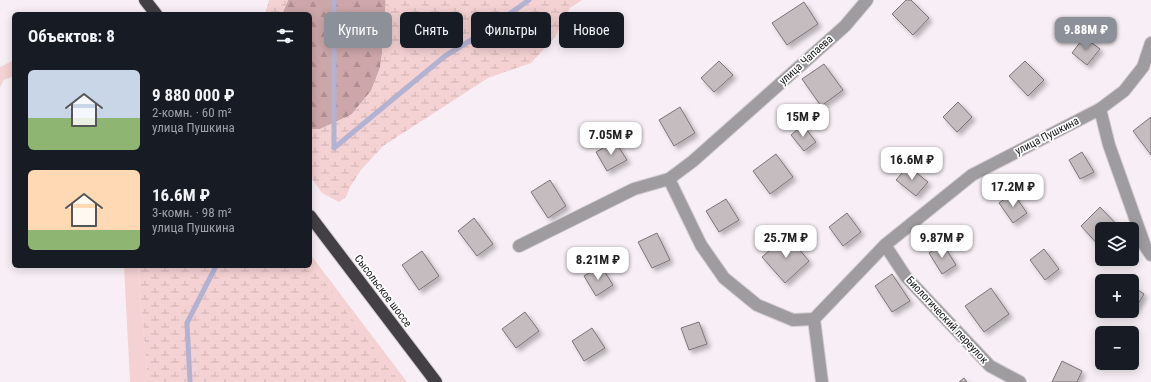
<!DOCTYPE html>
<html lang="ru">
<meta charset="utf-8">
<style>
:root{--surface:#171b24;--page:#242831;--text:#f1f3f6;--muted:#9ea1a6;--accent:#8c9099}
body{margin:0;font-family:"Roboto Condensed",sans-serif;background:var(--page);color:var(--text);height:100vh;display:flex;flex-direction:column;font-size:15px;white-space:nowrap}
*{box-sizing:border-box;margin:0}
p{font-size:13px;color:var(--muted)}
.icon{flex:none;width:22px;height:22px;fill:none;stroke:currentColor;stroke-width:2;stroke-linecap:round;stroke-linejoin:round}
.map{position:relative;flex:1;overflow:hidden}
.details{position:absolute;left:12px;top:12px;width:300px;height:256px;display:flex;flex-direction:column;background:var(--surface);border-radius:6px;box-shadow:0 2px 10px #0003}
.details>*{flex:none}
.banner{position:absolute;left:324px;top:12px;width:380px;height:36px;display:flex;gap:8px}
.tools{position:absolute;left:1095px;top:222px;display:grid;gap:8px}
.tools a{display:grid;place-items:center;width:44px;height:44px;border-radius:6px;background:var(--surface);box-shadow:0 2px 10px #0003;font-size:20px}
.price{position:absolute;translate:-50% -34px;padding:0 9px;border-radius:8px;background:#fff;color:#222;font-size:13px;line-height:26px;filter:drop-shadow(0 1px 2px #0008)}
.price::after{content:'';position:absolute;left:50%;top:24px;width:12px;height:9px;margin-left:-6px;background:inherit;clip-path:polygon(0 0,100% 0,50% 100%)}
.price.selected{background:var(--accent);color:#fff}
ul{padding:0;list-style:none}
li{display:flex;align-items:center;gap:12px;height:100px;padding:0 16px}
li span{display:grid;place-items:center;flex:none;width:112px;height:80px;border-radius:6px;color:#555}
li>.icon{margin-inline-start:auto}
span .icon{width:48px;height:48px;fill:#fffc;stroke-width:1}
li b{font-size:17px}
h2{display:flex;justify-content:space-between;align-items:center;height:48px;padding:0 16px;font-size:17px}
.pill{padding:0 14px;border-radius:6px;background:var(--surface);box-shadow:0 2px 10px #0003;font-size:14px;line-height:36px}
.pill.selected{background:var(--accent);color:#fff}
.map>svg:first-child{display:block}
.green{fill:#f4d1d3}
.forest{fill:url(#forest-firs)}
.wetland{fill:url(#wetland-marsh)}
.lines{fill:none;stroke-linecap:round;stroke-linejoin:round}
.stream{stroke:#b4b2d2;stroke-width:5}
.building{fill:#c4bcbf;stroke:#7c7477;filter:url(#shadow)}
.minor-casing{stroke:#d3ccd1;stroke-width:14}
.highway-casing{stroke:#d3ccd1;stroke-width:14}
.minor{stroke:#9e9c9f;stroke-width:12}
.highway{stroke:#423f45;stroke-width:12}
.labels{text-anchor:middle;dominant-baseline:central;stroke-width:3.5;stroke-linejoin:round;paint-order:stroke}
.street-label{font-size:11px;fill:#171517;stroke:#fff}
</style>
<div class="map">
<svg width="1151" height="382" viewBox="0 0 1151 382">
<defs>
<pattern id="forest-firs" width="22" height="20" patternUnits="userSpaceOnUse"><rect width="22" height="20" fill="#cda6a9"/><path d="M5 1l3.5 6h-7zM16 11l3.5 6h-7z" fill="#af8e91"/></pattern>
<pattern id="wetland-marsh" width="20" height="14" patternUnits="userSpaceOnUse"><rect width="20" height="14" fill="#f4d1d3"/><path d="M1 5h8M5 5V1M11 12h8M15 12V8" fill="none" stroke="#d0b3b4"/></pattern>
<filter id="shadow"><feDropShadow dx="3.5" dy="3.5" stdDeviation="2" flood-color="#0004"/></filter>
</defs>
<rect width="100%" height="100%" fill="#f7eff5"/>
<!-- green -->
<g class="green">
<path d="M14,60V76L4,80L0,87V67Z"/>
<path d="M310,254L407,382H400L310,263Z"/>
<path d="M124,266H138L148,382H130Z"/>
</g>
<!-- forest -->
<path class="forest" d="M288,0H385V16L382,54L380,68L371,91L351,115L320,129H310V14H282Z"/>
<!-- wetland -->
<g class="wetland">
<path d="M269,0H288L282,14H265Z"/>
<path d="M385,0H582L570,8L555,37L531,63L488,78L383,146L361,170L350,187L346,197L339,202L322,193L310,176V129H320L351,115L371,91L380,68L382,54L385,16Z"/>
<path d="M310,263L400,382H148L138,266H310Z"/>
</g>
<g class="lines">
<!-- stream -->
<g class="stream">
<path d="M334,148L445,56L481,34L529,0"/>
<path d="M334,148V0"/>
<path d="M190,382L187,323L216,266"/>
</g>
</g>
<!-- building -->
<g class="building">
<path d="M906,0H911L929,18L913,35L892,14Z"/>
<path d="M804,2L818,24L787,45L772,23Z"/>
<path d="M1084,37L1100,49L1087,65L1072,53Z"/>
<path d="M719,61L733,75L714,92L701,78Z"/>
<path d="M1025,61L1044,80L1028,96L1009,76Z"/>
<path d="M824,64L843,90L821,106L802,79Z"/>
<path d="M958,102L972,117L957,132L943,117Z"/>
<path d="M680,107L695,133L674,146L659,120Z"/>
<path d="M1151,117V155L1133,131Z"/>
<path d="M803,125L816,142L804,151L791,135Z"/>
<path d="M615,141L627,160L607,171L596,152Z"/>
<path d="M1082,152L1094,172L1080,179L1069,160Z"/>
<path d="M776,154L793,177L770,194L753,171Z"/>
<path d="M908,166L928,182L916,196L896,180Z"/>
<path d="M550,180L566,206L548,218L531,192Z"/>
<path d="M1013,193L1027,213L1013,223L999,203Z"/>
<path d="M726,199L739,220L719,232L706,211Z"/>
<path d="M1100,207L1121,229H1102L1101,248L1081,226Z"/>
<path d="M847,213L861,232L843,246L829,227Z"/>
<path d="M474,218L493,244L477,256L458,231Z"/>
<path d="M657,233L670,260L652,268L638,242Z"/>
<path d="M787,235L809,261L785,283L762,257Z"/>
<path d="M943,244L956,265L942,274L929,253Z"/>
<path d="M1044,249L1059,269L1045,280L1030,260Z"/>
<path d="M422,251L439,276L419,290L402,265Z"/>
<path d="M601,266L613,285L596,296L584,276Z"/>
<path d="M892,274L910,301L892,312L875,286Z"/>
<path d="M1117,277L1123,281H1114Z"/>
<path d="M1132,286L1144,294L1134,311L1132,309Z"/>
<path d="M991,288L1009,314L984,332L965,306Z"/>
<path d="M525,312L539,331L516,348L502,329Z"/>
<path d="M699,322L707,344L689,350L681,328Z"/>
<path d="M592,328L605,348L584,361L572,341Z"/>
<path d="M1062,361L1082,371L1077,382H1052Z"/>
<path d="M964,378L967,382H959Z"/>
</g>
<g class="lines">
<!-- minor casing -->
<g class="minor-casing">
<g id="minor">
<path d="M1100,109L1109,145L1145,246L1151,255"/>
<path d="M669,179L701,245L724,278L757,305L793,320L814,319"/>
<path d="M885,245L906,277L990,366L1020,382"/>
<path d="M519,246L634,189L669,179L693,161L845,26L867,0"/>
<path d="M822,382L814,319L885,245L972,175L1100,109L1124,91L1143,67L1151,43"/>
</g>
</g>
<!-- highway casing -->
<g class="highway-casing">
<g id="highway">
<path d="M145,0L156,14"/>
<path d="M310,216L436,382"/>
</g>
</g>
<!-- minor -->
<use href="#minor" class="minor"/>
<!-- highway -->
<use href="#highway" class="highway"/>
</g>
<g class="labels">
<!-- street labels -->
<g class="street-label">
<text transform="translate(806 60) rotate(-42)">улица Чапаева</text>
<text transform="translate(1047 136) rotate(-27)">улица Пушкина</text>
<text transform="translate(383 291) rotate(53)">Сысольское шоссе</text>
<text transform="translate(947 320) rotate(47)">Биологический переулок</text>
</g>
</g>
</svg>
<div class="tools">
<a><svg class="icon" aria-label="layers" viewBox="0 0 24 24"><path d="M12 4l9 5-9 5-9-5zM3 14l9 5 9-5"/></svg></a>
<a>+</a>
<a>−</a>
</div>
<b class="price selected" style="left:1086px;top:51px">9.88M ₽</b>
<b class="price" style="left:803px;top:138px">15M ₽</b>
<b class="price" style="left:611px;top:156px">7.05M ₽</b>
<b class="price" style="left:912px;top:181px">16.6M ₽</b>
<b class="price" style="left:1013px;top:208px">17.2M ₽</b>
<b class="price" style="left:786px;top:259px">25.7M ₽</b>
<b class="price" style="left:942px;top:259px">9.87M ₽</b>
<b class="price" style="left:598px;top:281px">8.21M ₽</b>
<div class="banner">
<a class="pill selected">Купить</a>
<a class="pill">Снять</a>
<a class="pill">Фильтры</a>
<a class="pill">Новое</a>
</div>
<section class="details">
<h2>Объектов: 8<svg class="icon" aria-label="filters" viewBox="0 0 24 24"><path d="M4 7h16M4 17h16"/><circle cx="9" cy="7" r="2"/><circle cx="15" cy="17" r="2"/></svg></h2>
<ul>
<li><span style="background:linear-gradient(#c9d6e8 60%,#8fb573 0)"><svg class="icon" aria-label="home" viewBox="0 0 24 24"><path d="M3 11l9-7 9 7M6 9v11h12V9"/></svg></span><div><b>9 880 000 ₽</b><p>2-комн. · 60 m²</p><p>улица Пушкина</p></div></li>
<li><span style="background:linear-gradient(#ffd9b3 75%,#8fb573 0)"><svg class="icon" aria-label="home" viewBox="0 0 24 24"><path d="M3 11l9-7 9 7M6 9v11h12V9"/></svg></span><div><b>16.6M ₽</b><p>3-комн. · 98 m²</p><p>улица Пушкина</p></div></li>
</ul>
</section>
</div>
